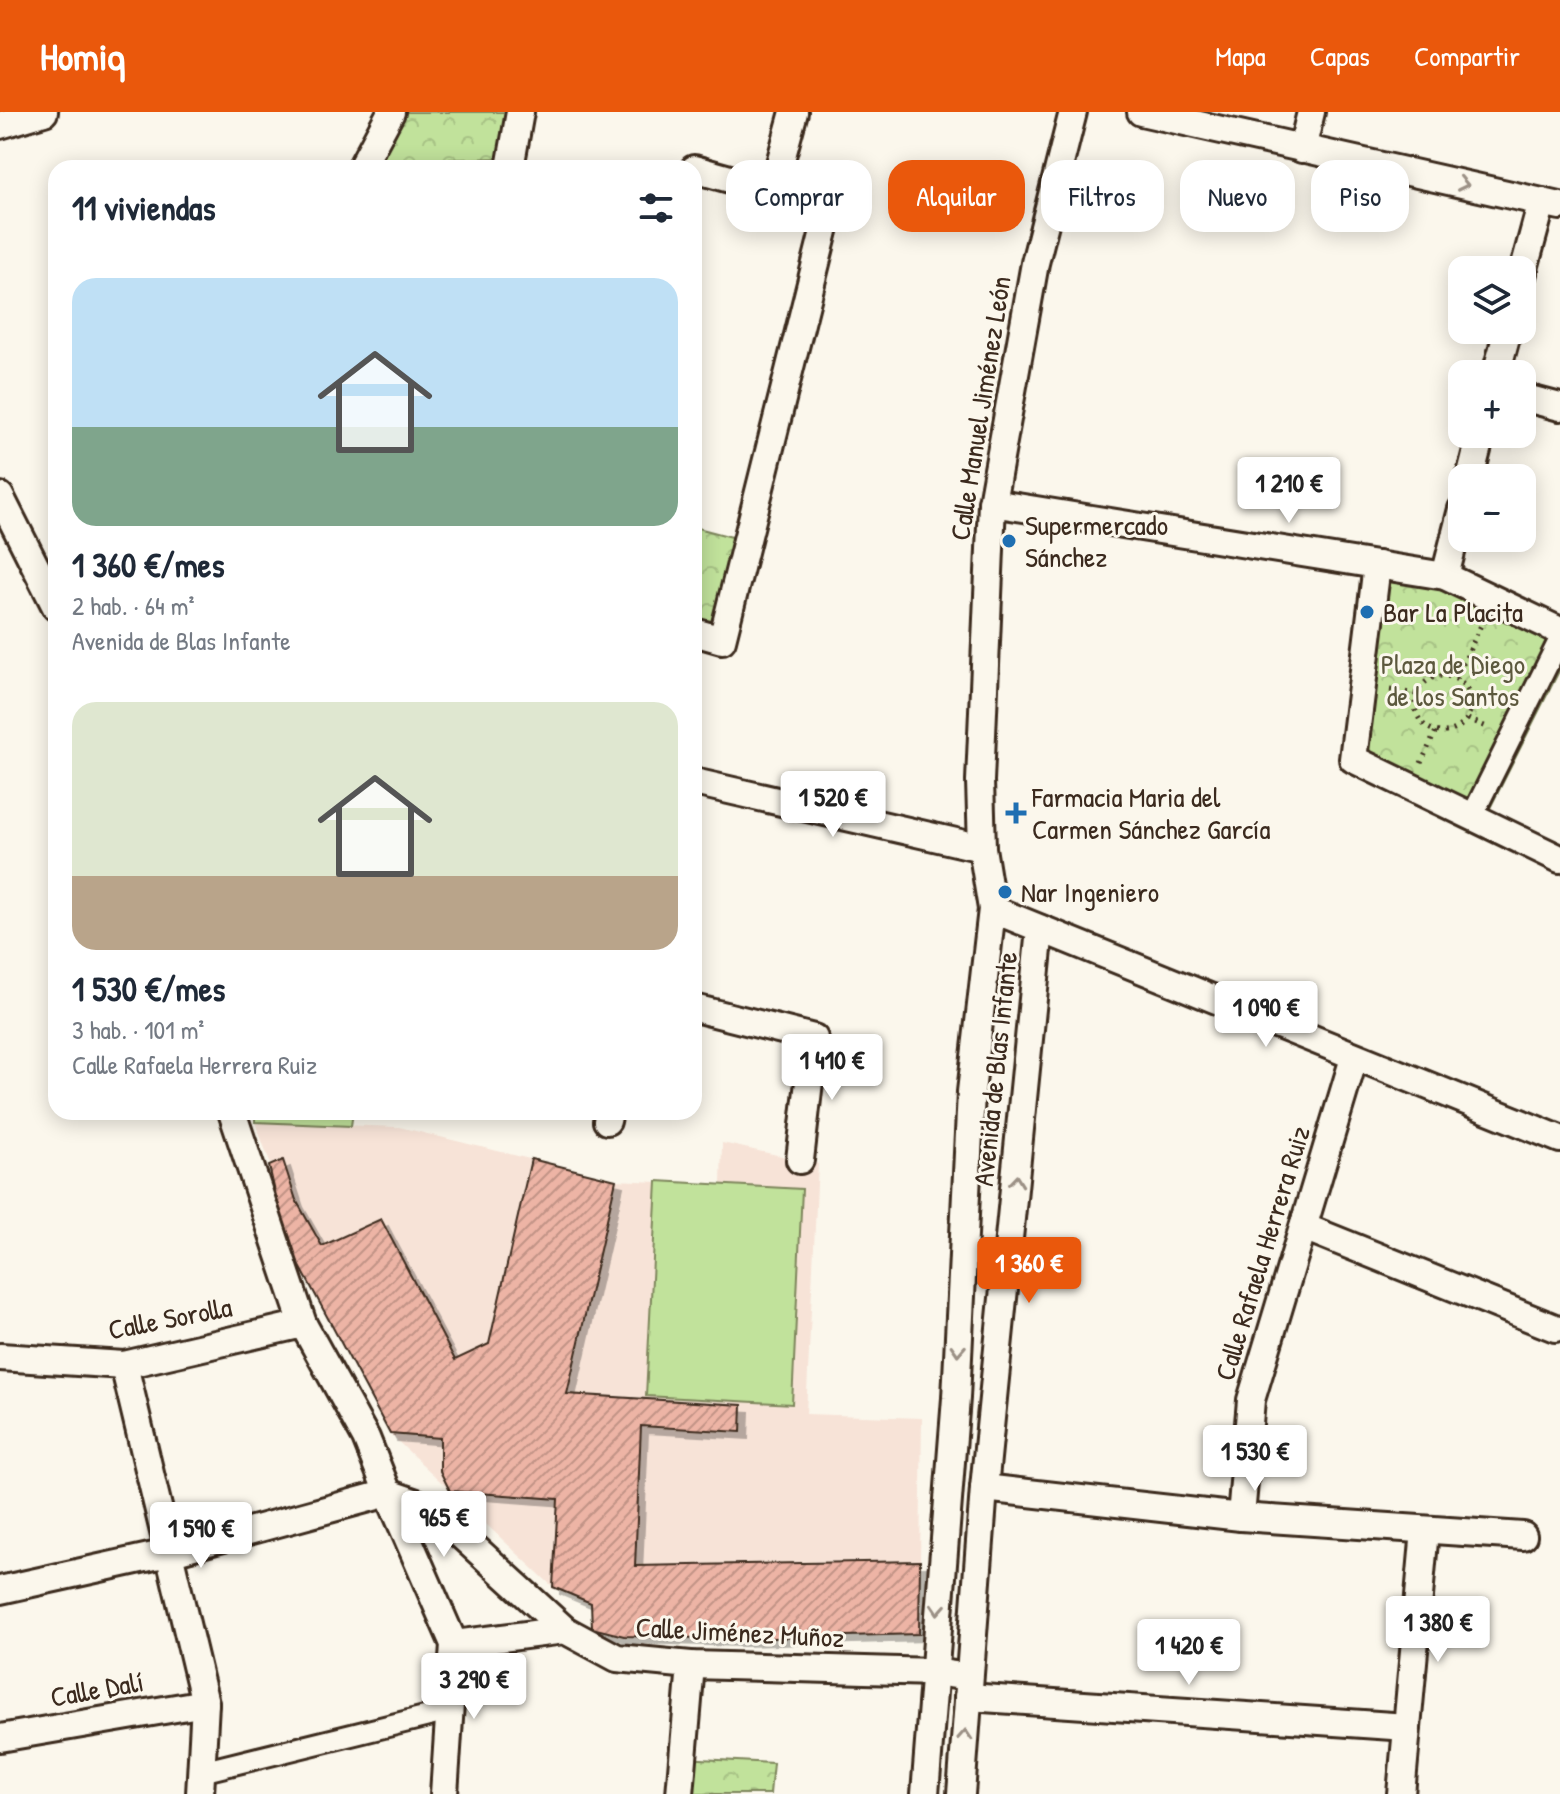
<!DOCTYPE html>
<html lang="es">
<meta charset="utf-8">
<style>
:root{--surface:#fff;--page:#f6f6f7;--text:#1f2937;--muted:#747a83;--accent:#ea580c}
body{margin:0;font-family:"Patrick Hand",sans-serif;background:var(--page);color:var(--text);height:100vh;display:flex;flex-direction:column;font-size:30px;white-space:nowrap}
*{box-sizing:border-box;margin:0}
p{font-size:26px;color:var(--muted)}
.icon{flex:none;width:44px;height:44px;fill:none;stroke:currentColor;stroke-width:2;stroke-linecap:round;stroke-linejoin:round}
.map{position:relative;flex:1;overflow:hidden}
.sheet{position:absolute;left:48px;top:48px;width:654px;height:960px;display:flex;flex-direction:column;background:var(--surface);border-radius:24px;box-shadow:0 4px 20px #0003}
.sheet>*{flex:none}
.top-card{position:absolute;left:726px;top:48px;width:714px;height:72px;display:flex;gap:16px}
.controls{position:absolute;left:1448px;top:144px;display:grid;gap:16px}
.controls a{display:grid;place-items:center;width:88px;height:88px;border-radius:16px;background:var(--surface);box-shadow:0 4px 20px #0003;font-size:40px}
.price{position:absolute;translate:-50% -68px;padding:0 18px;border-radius:8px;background:#fff;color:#222;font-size:26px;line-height:52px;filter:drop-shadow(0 2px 4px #0008)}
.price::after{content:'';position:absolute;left:50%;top:48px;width:24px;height:18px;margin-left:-12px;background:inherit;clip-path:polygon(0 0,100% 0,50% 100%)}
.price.on{background:var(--accent);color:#fff}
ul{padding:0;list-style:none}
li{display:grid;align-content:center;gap:16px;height:424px;padding:0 24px}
li span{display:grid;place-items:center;height:248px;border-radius:24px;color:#555}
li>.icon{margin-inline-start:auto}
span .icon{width:144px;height:144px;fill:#fffc;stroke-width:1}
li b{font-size:34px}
h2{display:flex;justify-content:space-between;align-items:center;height:96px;padding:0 24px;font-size:34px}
.chip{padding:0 28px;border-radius:24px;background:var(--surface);box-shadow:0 4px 20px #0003;font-size:28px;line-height:72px}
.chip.on{background:var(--accent);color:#fff}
header{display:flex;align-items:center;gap:48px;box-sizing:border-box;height:112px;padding:0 40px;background:var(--accent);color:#fff}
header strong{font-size:38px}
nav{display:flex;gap:44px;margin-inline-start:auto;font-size:28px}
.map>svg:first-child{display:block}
.built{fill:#f7e3d7}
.park{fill:url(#park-crowns);stroke:#7e865c;stroke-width:2}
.pitch{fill:#c1e29b;stroke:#7e865c;stroke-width:2}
.building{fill:url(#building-hatch);stroke:#3b2a1e;stroke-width:2;filter:url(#shadow)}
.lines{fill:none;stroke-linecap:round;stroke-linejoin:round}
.pedestrian-casing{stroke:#3b2a1e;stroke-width:26}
.minor-casing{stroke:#3b2a1e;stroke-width:32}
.path{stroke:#3b2a1e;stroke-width:5;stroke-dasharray:2 6;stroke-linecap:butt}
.pedestrian{stroke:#fbf7ec;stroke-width:20}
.minor{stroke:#fbf7ec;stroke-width:26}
.oneway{stroke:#9b9085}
.poi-dot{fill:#1f6fb2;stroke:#fbf7ec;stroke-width:3}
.labels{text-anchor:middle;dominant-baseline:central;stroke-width:6;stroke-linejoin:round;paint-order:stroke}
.street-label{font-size:28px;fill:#3b2a1e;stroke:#fbf7ec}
.poi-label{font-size:28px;fill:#3b2a1e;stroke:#fbf7ec;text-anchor:start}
.park-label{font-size:28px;fill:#5c583d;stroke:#fbf7ec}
</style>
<header>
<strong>Homiq</strong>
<nav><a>Mapa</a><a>Capas</a><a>Compartir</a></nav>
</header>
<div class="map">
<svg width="1560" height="1682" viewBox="0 0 1560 1682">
<defs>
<pattern id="park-crowns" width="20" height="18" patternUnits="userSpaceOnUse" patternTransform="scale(2)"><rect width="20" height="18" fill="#c1e29b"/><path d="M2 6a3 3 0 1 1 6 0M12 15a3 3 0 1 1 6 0" fill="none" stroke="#a7c285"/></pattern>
<pattern id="building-hatch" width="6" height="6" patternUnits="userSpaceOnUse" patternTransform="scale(2)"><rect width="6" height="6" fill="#edb4a5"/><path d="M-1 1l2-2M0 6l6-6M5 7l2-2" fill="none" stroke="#c19386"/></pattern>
<filter id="shadow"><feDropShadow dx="7" dy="7" stdDeviation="0" flood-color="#0004"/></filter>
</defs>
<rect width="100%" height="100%" fill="#fbf7ec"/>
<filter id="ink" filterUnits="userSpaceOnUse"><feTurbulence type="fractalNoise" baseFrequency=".0125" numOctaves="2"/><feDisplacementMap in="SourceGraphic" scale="16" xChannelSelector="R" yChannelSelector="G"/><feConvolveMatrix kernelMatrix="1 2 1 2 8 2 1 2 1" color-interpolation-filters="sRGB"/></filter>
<g filter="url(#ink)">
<!-- built -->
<path class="built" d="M255,1010L399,1015L616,1068L721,1073L722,1031L818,1052L806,1302L922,1306L919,1522L738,1527L624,1524L592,1516L591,1491L553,1475L390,1322L327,1203Z"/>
<!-- park -->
<g class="park">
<path d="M391,0H520L512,46L362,49Z"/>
<path d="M694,415L747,429L722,528L694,520Z"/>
<path d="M1377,453L1560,519V557L1483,710L1353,647Z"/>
<path d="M255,1000H353L351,1014L255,1010Z"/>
<path d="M683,1646L773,1651L770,1682H680Z"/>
</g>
<!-- pitch -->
<path class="pitch" d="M657,1069L802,1077L792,1292L646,1284Z"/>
<!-- building -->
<path class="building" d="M531,1047L616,1068L567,1282L742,1293L741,1320L641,1314L635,1454L920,1449L919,1522L738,1527L624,1524L592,1516L591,1491L553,1475L558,1387L450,1379L440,1359V1326L390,1322L286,1128L269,1054L283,1048L296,1088L322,1134L381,1107L455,1248L489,1232Z"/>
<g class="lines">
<!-- pedestrian casing -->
<g class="pedestrian-casing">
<g id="pedestrian">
<path d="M1472,704L1560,527"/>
<path d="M201,1660L449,1599"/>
</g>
</g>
<!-- minor casing -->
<g class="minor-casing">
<g id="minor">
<path d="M1141,0L1560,94"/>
<path d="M0,13L44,0"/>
<path d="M1302,37L1311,0"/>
<path d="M361,56L391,0"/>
<path d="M510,56L520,0"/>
<path d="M694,57L830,95L722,528L694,520"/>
<path d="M773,77L794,0"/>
<path d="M1522,164L1542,90"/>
<path d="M1496,262L1508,218"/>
<path d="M1522,285L1560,295"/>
<path d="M1470,366L1481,322"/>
<path d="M0,384L56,495"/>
<path d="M992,391L1445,464L1560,519"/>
<path d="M1377,453L1353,647L1560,747"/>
<path d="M1445,464L1462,397"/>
<path d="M694,670L982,736"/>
<path d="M992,797L1560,1027"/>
<path d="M694,896L814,926L800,1048"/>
<path d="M232,1000L303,1212L366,1326L388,1381L431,1396L565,1518L617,1546L691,1553L934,1560L969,1565"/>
<path d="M607,1009L609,1000"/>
<path d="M1304,1115L1555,1216"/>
<path d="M0,1245L124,1253L303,1212"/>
<path d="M124,1253L205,1591L200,1682"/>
<path d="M984,1376L1241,1405L1523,1424"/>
<path d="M1241,1405L1251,1288L1354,946"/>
<path d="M0,1478L168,1441L388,1381L454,1532L444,1682"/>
<path d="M454,1532L565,1518"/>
<path d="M968,1585L1407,1615"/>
<path d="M0,1626L205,1591"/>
<path d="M680,1682L691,1553"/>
<path d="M925,1682L956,1286L971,980L992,797L982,736L980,669L992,391L1035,151L1073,0"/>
<path d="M961,1682L984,1376L1040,817"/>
<path d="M1401,1682L1425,1418"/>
</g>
</g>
<!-- path -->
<g class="path">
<circle cx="1443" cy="592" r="28"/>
<path d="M1456,567L1481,513"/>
<path d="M1390,578L1417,582"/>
<path d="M1468,607L1489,616"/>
<path d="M1421,651L1436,619"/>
</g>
<!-- pedestrian -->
<use href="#pedestrian" class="pedestrian"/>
<!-- minor -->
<use href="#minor" class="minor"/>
</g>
<!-- one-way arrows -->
<defs><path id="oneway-chevron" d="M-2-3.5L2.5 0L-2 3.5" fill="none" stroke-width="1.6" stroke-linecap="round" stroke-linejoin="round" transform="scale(2)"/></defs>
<g class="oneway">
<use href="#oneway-chevron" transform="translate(1463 72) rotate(12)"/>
<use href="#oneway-chevron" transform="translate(1016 1069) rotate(-84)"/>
<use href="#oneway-chevron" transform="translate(958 1238) rotate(93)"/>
<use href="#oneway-chevron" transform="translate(938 1497) rotate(94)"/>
<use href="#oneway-chevron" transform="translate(965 1623) rotate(-86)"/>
</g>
</g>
<!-- markers -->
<g class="poi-dot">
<circle cx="1009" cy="429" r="8"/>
<circle cx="1367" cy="500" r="8"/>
<path d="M1012 689h8v8h8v8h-8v8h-8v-8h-8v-8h8z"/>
<circle cx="1005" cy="780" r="8"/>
</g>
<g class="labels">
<!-- street labels -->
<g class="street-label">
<text transform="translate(980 296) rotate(-81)">Calle Manuel Jiménez León</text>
<text transform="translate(995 957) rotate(-84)">Avenida de Blas Infante</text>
<text transform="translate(1262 1141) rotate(-73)">Calle Rafaela Herrera Ruiz</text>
<text transform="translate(170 1206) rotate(-11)">Calle Sorolla</text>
<text transform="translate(740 1520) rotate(3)">Calle Jiménez Muñoz</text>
<text transform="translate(97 1577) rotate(-10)">Calle Dalí</text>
</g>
<!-- poi labels -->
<g class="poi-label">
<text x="1025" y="413">Supermercado<tspan x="1025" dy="32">Sánchez</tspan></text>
<text x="1383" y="500">Bar La Placita</text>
<text x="1032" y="685">Farmacia Maria del<tspan x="1032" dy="32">Carmen Sánchez García</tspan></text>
<text x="1021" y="780">Nar Ingeniero</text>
</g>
<!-- park labels -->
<g class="park-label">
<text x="1453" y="552">Plaza de Diego<tspan x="1453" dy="32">de los Santos</tspan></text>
</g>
</g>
</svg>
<div class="controls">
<a><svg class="icon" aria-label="layers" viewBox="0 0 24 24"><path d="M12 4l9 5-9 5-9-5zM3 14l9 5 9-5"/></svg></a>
<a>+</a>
<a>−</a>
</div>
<b class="price" style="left:1289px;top:413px">1 210 €</b>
<b class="price" style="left:833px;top:727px">1 520 €</b>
<b class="price" style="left:1266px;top:937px">1 090 €</b>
<b class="price" style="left:832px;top:990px">1 410 €</b>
<b class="price on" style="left:1029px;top:1193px">1 360 €</b>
<b class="price" style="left:1255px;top:1381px">1 530 €</b>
<b class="price" style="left:444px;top:1447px">965 €</b>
<b class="price" style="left:201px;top:1458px">1 590 €</b>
<b class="price" style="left:1438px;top:1552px">1 380 €</b>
<b class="price" style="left:1189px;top:1575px">1 420 €</b>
<b class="price" style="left:474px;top:1609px">3 290 €</b>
<div class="top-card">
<a class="chip">Comprar</a>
<a class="chip on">Alquilar</a>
<a class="chip">Filtros</a>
<a class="chip">Nuevo</a>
<a class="chip">Piso</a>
</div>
<section class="sheet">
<h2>11 viviendas<svg class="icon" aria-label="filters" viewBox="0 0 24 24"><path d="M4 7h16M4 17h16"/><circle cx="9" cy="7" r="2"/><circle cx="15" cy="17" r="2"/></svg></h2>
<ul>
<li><span style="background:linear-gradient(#bfe0f5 60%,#7fa58c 0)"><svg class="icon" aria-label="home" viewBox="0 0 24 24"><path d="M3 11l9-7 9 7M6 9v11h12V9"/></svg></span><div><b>1 360 €/mes</b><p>2 hab. · 64 m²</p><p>Avenida de Blas Infante</p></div></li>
<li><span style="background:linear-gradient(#dfe7d0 70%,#b9a48a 0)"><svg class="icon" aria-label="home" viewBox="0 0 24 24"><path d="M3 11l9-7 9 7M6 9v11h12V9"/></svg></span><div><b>1 530 €/mes</b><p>3 hab. · 101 m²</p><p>Calle Rafaela Herrera Ruiz</p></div></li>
</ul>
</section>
</div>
